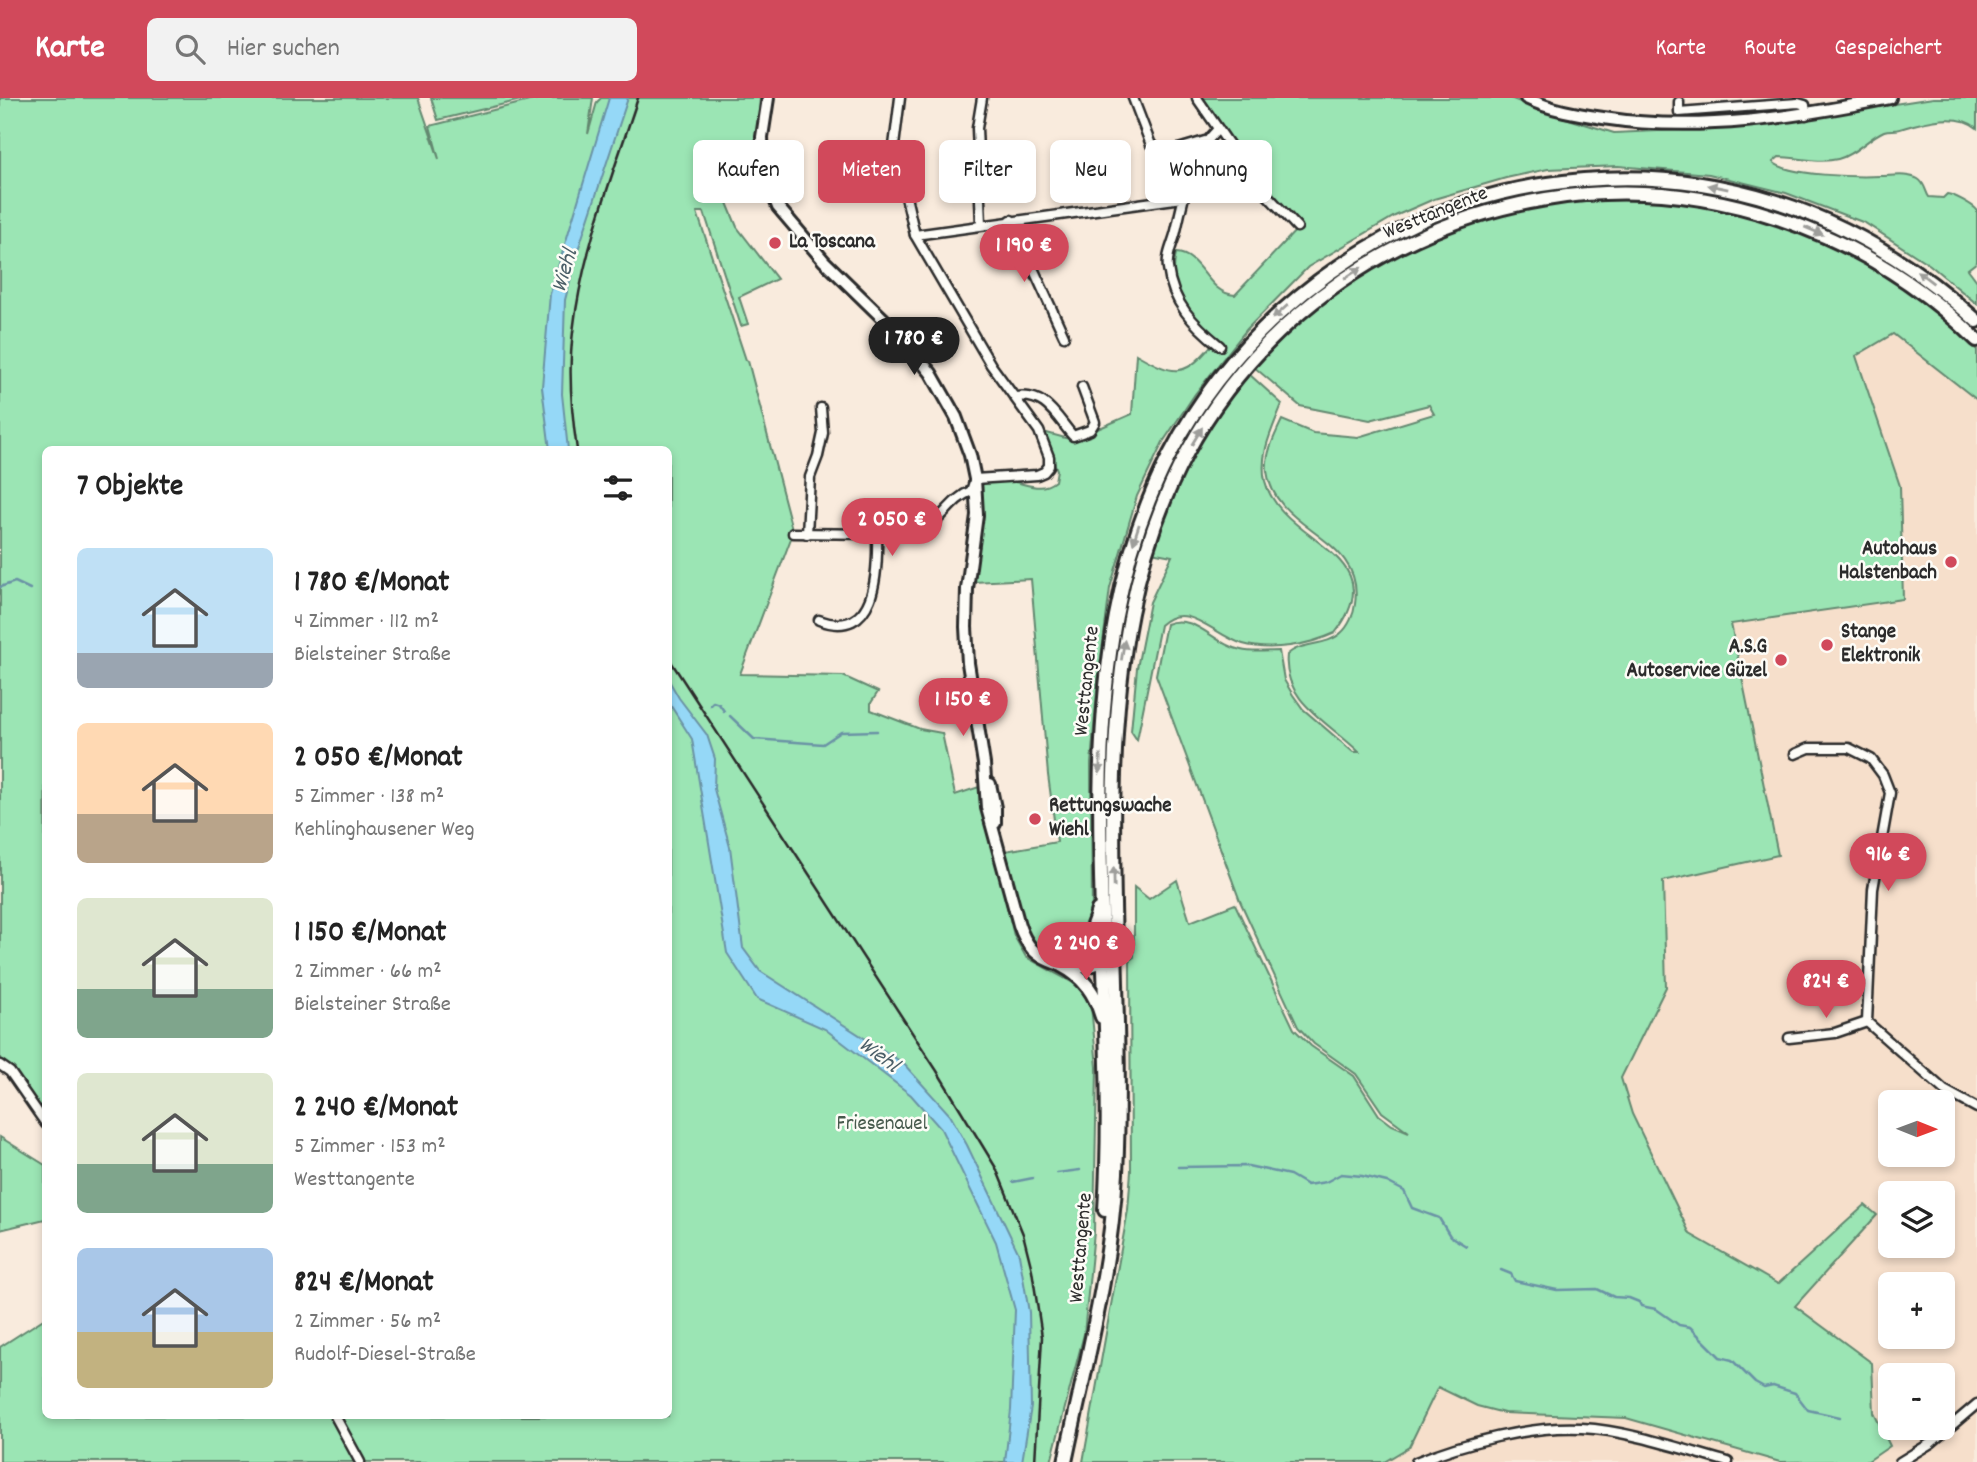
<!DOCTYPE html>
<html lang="de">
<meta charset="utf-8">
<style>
:root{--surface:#fff;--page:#f2f2f2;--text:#222;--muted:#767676;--accent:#d1495b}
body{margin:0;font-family:Dekko,sans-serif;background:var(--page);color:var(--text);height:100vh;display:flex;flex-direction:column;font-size:26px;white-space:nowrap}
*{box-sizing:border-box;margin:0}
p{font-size:23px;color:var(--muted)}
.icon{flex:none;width:38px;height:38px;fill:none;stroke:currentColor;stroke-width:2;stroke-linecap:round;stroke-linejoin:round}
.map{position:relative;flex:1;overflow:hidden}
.details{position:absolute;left:42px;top:348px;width:630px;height:973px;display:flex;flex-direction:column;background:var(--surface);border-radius:10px;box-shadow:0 4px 10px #0003}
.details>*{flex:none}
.guide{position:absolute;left:693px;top:42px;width:665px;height:63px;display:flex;gap:14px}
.needle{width:46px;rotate:91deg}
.fabs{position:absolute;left:1878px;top:992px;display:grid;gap:14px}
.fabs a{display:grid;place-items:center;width:77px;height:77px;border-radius:10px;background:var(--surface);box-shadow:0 4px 10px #0003;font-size:35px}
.price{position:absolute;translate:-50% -60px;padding:0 16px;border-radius:24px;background:var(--accent);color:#fff;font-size:23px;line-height:46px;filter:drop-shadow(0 2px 4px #0008)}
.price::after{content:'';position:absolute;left:50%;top:42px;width:21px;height:16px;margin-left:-10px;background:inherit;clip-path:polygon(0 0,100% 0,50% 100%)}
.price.active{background:#222;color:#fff}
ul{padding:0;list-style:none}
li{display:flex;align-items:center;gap:21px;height:175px;padding:0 35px}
li span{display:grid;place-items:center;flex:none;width:196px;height:140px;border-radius:10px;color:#555}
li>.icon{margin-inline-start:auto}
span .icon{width:84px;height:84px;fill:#fffc;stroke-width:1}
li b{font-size:30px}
h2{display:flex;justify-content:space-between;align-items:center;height:84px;padding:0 35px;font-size:30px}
.chip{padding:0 24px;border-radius:10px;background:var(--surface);box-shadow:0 4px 10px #0003;font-size:24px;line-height:63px}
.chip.active{background:var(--accent);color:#fff}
header{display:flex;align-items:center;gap:42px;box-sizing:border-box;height:98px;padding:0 35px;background:var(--accent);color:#fff}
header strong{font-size:33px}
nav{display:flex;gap:38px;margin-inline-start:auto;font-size:24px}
.search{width:490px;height:63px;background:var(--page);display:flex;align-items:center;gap:18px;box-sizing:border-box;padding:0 24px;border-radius:10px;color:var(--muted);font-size:26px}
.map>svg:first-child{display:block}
.built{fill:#f6dfcb;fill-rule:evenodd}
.green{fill:#9be5b4;stroke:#638870;stroke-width:2}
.water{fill:#95d8f7;stroke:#6b93a5;stroke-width:2}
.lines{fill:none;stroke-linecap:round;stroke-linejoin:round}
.stream{stroke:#6b93a5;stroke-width:2.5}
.minor-casing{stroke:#2b2b2b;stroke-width:13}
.secondary-casing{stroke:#2b2b2b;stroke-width:16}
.primary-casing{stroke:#2b2b2b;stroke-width:18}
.minor{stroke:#fdfcf7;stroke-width:8}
.secondary{stroke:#fdfcf7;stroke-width:10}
.primary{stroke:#fdfcf7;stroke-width:12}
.rail{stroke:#2b2b2b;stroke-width:2.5}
.oneway{fill:#9e9e9b}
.poi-dot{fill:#d1495b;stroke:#fdfcf7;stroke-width:2.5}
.labels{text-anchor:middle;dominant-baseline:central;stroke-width:5;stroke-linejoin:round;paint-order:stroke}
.street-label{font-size:21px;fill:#2b2b2b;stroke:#fdfcf7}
.poi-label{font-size:21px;font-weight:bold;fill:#2b2b2b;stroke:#fdfcf7;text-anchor:start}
.park-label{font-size:21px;fill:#475a4d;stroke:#fdfcf7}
.water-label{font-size:23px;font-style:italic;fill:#4b5f68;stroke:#fdfcf7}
</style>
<header>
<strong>Karte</strong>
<div class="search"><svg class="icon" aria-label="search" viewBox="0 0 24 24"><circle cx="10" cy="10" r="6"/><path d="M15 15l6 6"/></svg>Hier suchen</div>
<nav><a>Karte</a><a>Route</a><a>Gespeichert</a></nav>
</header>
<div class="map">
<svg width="1977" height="1364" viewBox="0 0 1977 1364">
<rect width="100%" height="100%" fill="#f9ebdd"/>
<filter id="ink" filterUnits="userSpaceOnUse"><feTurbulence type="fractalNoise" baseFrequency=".0143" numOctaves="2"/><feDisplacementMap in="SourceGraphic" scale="14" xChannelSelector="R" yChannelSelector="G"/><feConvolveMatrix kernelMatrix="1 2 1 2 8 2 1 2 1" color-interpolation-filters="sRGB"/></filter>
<g filter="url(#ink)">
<!-- built -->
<g class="built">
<path d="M1893,236L1977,302V1364H1843L1868,1363L1890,1348L1874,1315L1872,1265L1795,1208L1877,1117L1864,1107L1779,1187L1690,1136L1632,1016L1621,980L1666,889L1663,783L1778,757L1730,526L1900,388L1856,258ZM1890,1004H1942V1057H1890ZM1890,1096H1942V1148H1890ZM1890,1186H1942V1239H1890ZM1890,1278H1942V1330H1890Z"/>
<path d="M1437,1289L1477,1308L1504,1315L1626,1320L1780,1364H1384L1409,1349Z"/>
</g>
<!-- green -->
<g class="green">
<path d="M0,0H418L439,61L430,28L541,0H593L588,36L597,4L601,0H760L754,67L724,73L723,95L737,129L777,181L739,199L748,226L741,228L704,114H697L746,262L748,263L793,435L740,576L843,578L878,594L871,605V612L920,631L942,635L955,697L979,689L1014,838L1026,859L1079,888L1091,908L1097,969L1094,1134L1084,1236L1051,1364H0V1249L45,1220L46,1318H668V352H46L45,1019L0,962Z"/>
<path d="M431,0H529L438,22Z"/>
<path d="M1199,0H1510L1549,15L1614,35L1702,31L1804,20L1933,0H1977V30C1957,13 1921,25 1900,31C1895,33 1889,31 1884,33C1868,40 1855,57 1838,61C1818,66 1797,59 1779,59L1773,64C1787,78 1859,79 1880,78C1892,78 1908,75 1918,81C1925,85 1925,93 1929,99L1943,100L1947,96C1953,96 1973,107 1977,112V164L1968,171L1977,183V206L1930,167L1865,125L1786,95L1709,76L1618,68L1548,71L1506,80L1434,101L1395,118L1308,169L1247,231L1195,296L1163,344L1137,398L1110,490L1097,592L1091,666L1092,822C1089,828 1085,835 1081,841C1068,857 1043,860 1031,841C1015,816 1011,781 1005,753L1057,744L1048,677L1031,481L974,484L981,437L982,387L985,383C993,383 1001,383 1009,383C1026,385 1040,395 1055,383L1057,372L1043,334L1069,341L1086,336L1132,316L1136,256C1176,279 1185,280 1215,243C1186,213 1167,201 1176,155C1202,156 1206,195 1235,197L1298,130L1252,79Z"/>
<path d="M1601,102C1645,103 1691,102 1734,113C1804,131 1872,164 1929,209C1946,221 1961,237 1977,252V302L1893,236L1856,258L1900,388L1903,501L1731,526L1778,757L1663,783L1666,889L1621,980L1632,1016L1690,1136L1778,1186L1865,1107L1877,1117L1795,1208L1872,1265L1874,1315L1890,1348L1868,1363L1780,1364L1626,1320L1504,1315L1477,1308L1438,1289L1409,1349L1384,1364H1083L1128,1112L1131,1073L1130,862L1134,859V789L1149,801L1177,782L1190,824L1235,806L1294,931L1311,948L1354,978L1379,1017L1392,1027L1409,1034L1382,1014L1356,976L1314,946L1298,929L1240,803L1156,577L1166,526C1195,514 1214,547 1241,552C1253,555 1267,553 1279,553L1284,582L1293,597L1303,611L1353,654H1359C1331,626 1282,603 1287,557C1301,543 1326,549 1341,535C1349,528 1354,516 1355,506C1365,437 1275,435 1267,373C1265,356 1275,337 1282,322L1313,335L1358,339L1434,316L1429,307L1370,322L1300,308L1254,269C1274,249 1293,227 1315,209C1376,161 1465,119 1542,108C1561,105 1581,104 1601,102Z"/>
<path d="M1249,276L1282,306C1273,330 1259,355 1265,383C1281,446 1397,455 1335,535C1309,547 1271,554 1243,546C1214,538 1187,501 1160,527L1137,642L1131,633L1137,570L1150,504L1172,458L1151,454C1173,392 1202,325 1249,276Z"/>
<path d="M0,1039L45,1067V1121L0,1132Z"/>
</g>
<!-- water -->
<g class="water">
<path d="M609,0H628L578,152L565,202L562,296L568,352H550L542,289L550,196Z"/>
<path d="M668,581L679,600L707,637L715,661L714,691L730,749L743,850L760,873L903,965L950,1017L967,1047L1019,1156L1029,1214L1031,1309L1022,1364H1005L1011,1312L1015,1212L996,1144L941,1031L911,997L825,931L757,901L727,855L692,641L669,605Z"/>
</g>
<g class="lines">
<!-- stream -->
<g class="stream">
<path d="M0,489L15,484L30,491"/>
<path d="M45,494L46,493"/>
<path d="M710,607L713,604L719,606L724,613"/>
<path d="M730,618L754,641L823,646L841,634L877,633"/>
<path d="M1178,1069L1248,1068L1290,1077L1307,1087L1326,1084L1341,1076L1362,1078L1387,1084L1404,1093L1412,1110L1439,1120L1450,1138L1466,1148"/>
<path d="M1057,1075L1080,1072"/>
<path d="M1013,1084L1033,1080"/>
<path d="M1501,1172L1511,1176L1515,1183L1557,1192L1597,1191L1614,1199L1629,1200L1639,1204L1641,1208L1656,1211L1679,1227L1690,1229L1720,1259L1732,1262L1755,1285L1764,1290L1773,1288L1795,1295L1808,1312L1840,1319"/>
</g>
<!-- minor casing -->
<g class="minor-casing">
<g id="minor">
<path d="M1133,0L1151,47L1165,55L1205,43"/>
<path d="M1197,0L1255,84L1297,129"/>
<path d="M1679,4V14L1798,5L1805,7L1806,17"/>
<path d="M1218,31C1191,57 1184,98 1176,133C1173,146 1166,157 1168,170C1172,205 1194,227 1220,248"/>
<path d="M1011,122L1064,238"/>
<path d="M981,126L977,30L982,0"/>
<path d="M915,137L1182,100"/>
<path d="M1016,299C1046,295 1055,317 1073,338L1090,332L1095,324L1082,289"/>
<path d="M793,435L877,436"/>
<path d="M807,436L810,379L818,358L823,335L821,310"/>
<path d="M819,522C876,543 878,475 877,436C894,436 913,438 928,429C944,419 952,401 971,393L975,381L1037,377L1044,374L1049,368V359L1039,333L991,267L915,137L894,48L900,0"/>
<path d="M1795,656L1809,650H1849L1871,661L1883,677L1890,695L1873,791L1867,924L1944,992L1977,1010"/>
<path d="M1789,940L1835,935L1867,924"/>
<path d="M0,967L10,974L46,1026"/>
<path d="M335,1318L360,1364"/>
<path d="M1416,1364C1462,1345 1532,1327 1582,1330C1626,1332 1685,1352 1728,1364"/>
<path d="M1900,1364L1931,1345L1977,1306"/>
</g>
</g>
<!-- secondary casing -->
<g class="secondary-casing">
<g id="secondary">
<path d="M768,0L762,39L763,64L767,82L778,109L824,163L899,236L931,275L956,319L970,357L975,381L977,417L967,491L966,529L968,565L984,666L987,710L1019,827C1022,836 1026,844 1032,851C1050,870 1090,877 1109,858"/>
<path d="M1526,0C1551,12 1577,16 1603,20C1700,35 1795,19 1890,0"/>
<path d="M990,686L995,710V725"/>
<path d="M1062,859L1094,858L1107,866"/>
</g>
</g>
<!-- primary casing -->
<g class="primary-casing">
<g id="primary">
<path d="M1063,859C1084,848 1092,835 1098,812"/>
<path d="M1061,867C1084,879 1095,895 1102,919"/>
<path d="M1105,1112C1125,806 1019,449 1281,214C1353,149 1444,102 1541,87C1706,61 1854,111 1977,223"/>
<path d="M1065,1364C1085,1268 1111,1173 1116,1075C1131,780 1043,435 1300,215C1370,155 1455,116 1546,101C1702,75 1865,131 1977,242"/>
</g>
</g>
<!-- minor -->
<use href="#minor" class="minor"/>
<!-- secondary -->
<use href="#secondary" class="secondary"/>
<!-- primary -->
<use href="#primary" class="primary"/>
<!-- rail -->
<g class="rail">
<path d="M577,352C571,312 568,273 573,234C582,154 613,76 638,0"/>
<path d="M668,559L937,973L996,1070L1023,1136L1032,1172L1042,1239L1035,1364"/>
</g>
</g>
<!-- one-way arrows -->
<defs><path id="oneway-solid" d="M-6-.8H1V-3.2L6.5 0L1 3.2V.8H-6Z" transform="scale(1.75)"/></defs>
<g class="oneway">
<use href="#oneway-solid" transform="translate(1718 89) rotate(-169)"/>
<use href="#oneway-solid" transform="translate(1814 133) rotate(23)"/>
<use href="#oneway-solid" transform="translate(1353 175) rotate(-33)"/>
<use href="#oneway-solid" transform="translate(1925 179) rotate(-143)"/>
<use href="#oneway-solid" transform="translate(1280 214) rotate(138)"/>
<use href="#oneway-solid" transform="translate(1197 338) rotate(-59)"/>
<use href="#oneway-solid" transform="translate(1136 436) rotate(108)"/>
<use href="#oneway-solid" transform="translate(1123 552) rotate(-81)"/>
<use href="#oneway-solid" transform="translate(1100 666) rotate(92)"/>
<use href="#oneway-solid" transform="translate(1114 779) rotate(-91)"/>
</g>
</g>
<!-- markers -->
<g class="poi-dot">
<circle cx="775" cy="145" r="7"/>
<circle cx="1951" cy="464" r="7"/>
<circle cx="1827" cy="547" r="7"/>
<circle cx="1781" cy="562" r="7"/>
<circle cx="1035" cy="721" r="7"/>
</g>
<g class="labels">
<!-- street labels -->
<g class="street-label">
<text transform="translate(1436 116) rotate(-22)">Westtangente</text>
<text transform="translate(1088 583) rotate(-84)">Westtangente</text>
<text transform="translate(1082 1150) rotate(-85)">Westtangente</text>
</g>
<!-- poi labels -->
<g class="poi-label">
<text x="789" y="145">La Toscana</text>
<text x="1937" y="452" text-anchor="end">Autohaus<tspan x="1937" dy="24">Halstenbach</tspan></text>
<text x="1841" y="535">Stange<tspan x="1841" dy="24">Elektronik</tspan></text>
<text x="1767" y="550" text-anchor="end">A.S.G<tspan x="1767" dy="24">Autoservice Güzel</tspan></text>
<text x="1049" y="709">Rettungswache<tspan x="1049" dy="24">Wiehl</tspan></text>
</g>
<!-- park labels -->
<g class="park-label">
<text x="882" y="1027">Friesenauel</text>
</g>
<!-- water labels -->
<g class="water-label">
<text transform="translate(566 173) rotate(-73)">Wiehl</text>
<text transform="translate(878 958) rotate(37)">Wiehl</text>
</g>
</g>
</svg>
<div class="fabs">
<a><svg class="needle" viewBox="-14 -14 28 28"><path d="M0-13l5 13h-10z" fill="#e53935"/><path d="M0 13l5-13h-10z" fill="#767676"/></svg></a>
<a><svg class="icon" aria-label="layers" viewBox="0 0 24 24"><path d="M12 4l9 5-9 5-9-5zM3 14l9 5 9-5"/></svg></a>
<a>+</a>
<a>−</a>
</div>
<b class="price" style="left:1024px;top:186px">1 190 €</b>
<b class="price active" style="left:914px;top:279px">1 780 €</b>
<b class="price" style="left:892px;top:460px">2 050 €</b>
<b class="price" style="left:963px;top:640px">1 150 €</b>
<b class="price" style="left:1888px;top:795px">916 €</b>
<b class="price" style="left:1086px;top:884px">2 240 €</b>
<b class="price" style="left:1826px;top:922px">824 €</b>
<div class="guide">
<a class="chip">Kaufen</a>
<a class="chip active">Mieten</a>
<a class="chip">Filter</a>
<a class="chip">Neu</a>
<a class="chip">Wohnung</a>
</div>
<section class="details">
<h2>7 Objekte<svg class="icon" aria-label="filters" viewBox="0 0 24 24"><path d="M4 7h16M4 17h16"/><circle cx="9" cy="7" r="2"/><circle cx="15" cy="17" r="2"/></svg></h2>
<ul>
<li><span style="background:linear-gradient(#bfe0f5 75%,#9aa5b1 0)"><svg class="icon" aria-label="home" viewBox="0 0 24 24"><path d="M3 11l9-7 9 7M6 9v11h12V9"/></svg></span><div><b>1 780 €/Monat</b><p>4 Zimmer · 112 m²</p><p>Bielsteiner Straße</p></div></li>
<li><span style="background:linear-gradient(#ffd9b3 65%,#b9a48a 0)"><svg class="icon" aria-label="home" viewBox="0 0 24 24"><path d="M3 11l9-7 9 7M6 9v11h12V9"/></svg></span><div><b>2 050 €/Monat</b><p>5 Zimmer · 138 m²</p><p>Kehlinghausener Weg</p></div></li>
<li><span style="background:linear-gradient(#dfe7d0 65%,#7fa58c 0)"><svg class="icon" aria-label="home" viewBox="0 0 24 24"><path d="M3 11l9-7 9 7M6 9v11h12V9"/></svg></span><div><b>1 150 €/Monat</b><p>2 Zimmer · 66 m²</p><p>Bielsteiner Straße</p></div></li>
<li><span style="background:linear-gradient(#dfe7d0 65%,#7fa58c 0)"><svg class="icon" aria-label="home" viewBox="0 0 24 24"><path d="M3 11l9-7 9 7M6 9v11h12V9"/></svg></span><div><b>2 240 €/Monat</b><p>5 Zimmer · 153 m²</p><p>Westtangente</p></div></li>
<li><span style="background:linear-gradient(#a9c7e8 60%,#c2b280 0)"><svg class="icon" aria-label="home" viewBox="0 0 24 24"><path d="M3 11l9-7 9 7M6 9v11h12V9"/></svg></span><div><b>824 €/Monat</b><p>2 Zimmer · 56 m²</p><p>Rudolf-Diesel-Straße</p></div></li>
</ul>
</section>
</div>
